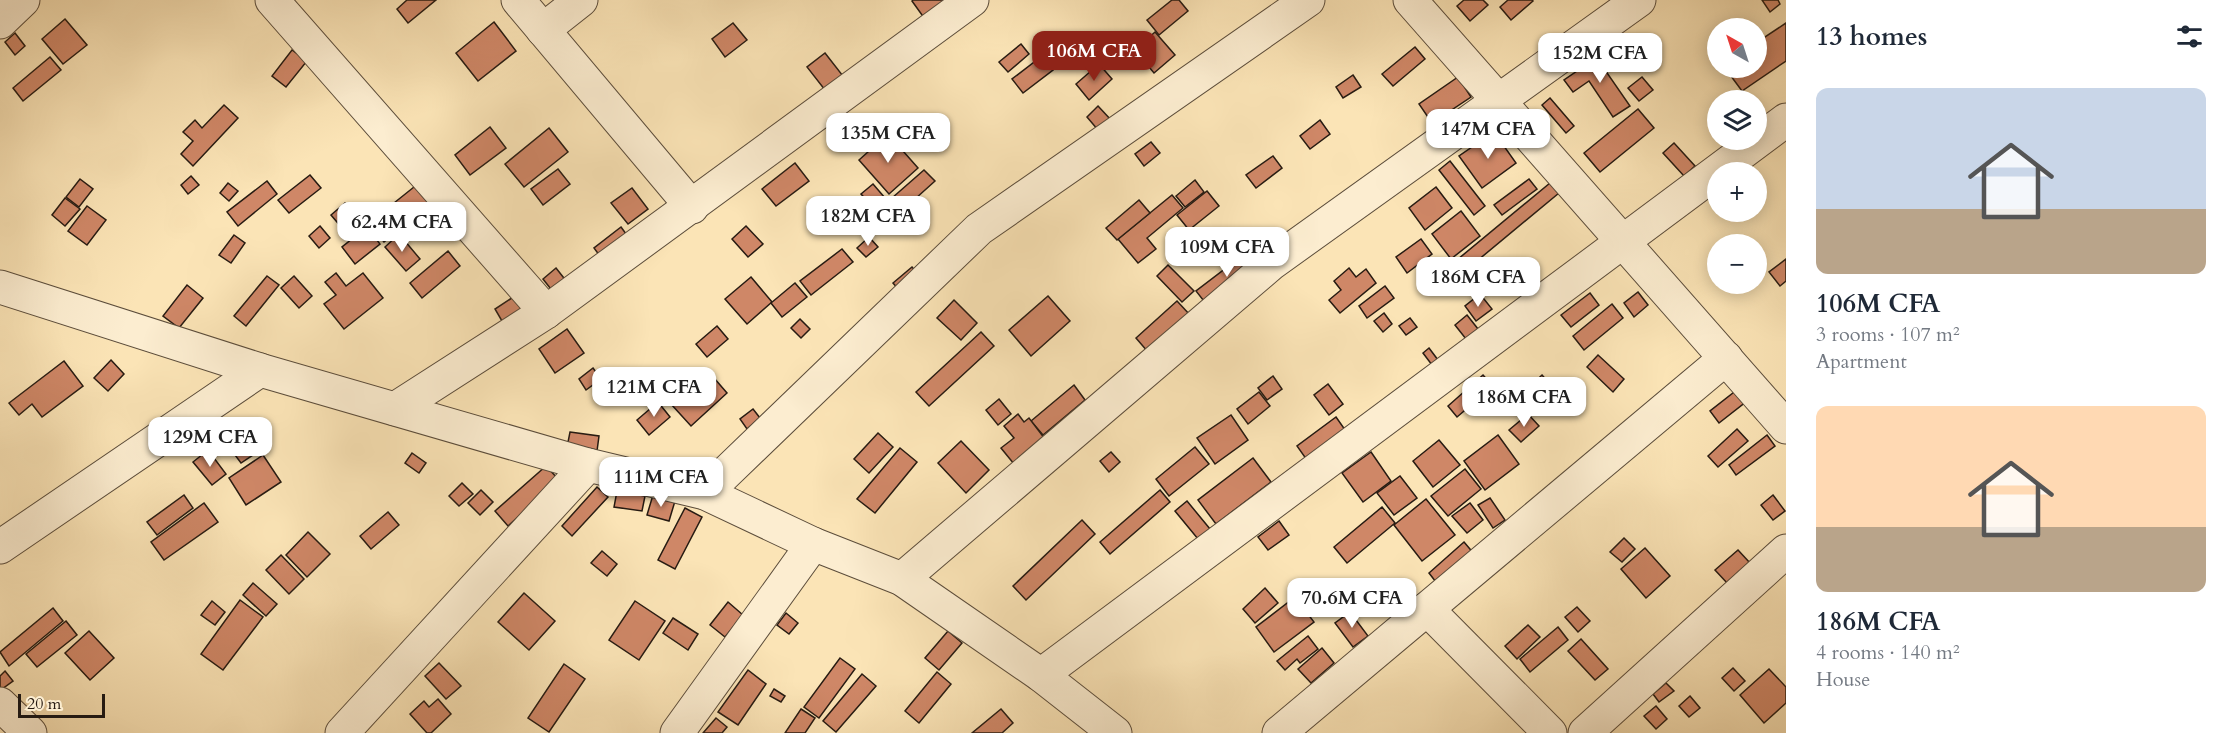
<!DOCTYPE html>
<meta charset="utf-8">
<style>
:root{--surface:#fff;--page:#f2f2f3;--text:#1f2937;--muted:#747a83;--accent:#8f2418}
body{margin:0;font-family:Cardo,serif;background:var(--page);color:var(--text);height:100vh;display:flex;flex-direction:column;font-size:22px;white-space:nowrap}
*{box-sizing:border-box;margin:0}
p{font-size:20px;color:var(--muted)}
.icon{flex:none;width:33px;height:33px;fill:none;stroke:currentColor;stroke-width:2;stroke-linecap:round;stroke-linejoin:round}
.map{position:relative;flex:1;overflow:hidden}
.drawer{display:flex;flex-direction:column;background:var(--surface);width:450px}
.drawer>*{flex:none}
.needle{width:39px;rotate:321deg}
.fabs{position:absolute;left:1707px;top:18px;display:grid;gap:12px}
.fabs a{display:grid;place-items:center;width:60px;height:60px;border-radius:50%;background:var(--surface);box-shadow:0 3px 15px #0003;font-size:30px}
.scale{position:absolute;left:18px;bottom:15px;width:87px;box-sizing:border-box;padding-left:6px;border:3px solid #271b12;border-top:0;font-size:16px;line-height:21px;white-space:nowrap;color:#271b12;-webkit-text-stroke:4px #fcedd0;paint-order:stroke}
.price{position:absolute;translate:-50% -51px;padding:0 14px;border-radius:12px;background:#fff;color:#222;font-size:20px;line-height:39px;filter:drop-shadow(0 2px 3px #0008)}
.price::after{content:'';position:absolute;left:50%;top:36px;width:18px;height:14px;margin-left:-9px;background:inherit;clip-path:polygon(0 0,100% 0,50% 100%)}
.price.selected{background:var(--accent);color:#fff}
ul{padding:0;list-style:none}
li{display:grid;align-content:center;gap:12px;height:318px;padding:0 30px}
li span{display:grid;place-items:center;height:186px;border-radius:12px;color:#555}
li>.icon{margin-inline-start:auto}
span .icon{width:108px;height:108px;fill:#fffc;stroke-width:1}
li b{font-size:26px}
h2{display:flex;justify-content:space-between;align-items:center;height:72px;padding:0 30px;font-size:26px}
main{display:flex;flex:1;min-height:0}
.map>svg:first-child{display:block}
.building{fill:#cf8767;stroke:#271b12;stroke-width:1.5}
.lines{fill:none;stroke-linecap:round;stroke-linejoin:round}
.minor-casing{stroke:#5c4d3b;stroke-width:35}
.minor{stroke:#fcedd0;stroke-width:33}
</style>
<main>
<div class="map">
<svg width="1786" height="733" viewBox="0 0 1786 733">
<rect width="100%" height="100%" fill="#fbe4b6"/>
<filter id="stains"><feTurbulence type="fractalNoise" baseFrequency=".00333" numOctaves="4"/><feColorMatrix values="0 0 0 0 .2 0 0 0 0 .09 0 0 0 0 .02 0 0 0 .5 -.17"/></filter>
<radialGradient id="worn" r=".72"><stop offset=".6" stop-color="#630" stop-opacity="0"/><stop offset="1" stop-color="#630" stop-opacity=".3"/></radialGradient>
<!-- building -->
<g class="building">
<path d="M407,0H436L408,23L397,9Z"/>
<path d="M913,0H956L927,22L912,1Z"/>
<path d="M1172,0H1179L1188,11L1159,35L1147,20Z"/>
<path d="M1464,0H1483L1488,5L1470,21L1457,6Z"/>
<path d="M1508,0H1532L1533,1L1511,20L1500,7Z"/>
<path d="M1762,0H1778L1780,4L1770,12Z"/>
<path d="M65,19L87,45L63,64L42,39Z"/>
<path d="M494,22L516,51L478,81L456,53Z"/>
<path d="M733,23L747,40L725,57L712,39Z"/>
<path d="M1786,23V61L1742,91L1725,68H1756V43Z"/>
<path d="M1155,32L1175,55L1154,73L1135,50Z"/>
<path d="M15,33L25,46L15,55L5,42Z"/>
<path d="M1021,44L1029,54L1008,72L999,62Z"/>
<path d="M1415,47L1425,59L1393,86L1382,74Z"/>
<path d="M292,50L307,61L286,87L272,76Z"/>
<path d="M1605,52L1614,64L1605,70L1630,106L1613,117L1589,81L1573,92L1564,80Z"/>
<path d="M825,53L843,76L825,90L807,67Z"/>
<path d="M1042,56L1053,70L1023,93L1012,79Z"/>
<path d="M50,57L61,70L23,101L13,88Z"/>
<path d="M1099,64L1112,79L1089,100L1076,84Z"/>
<path d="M1353,75L1361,87L1343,98L1336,87Z"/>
<path d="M1458,77L1471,97L1432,123L1419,104Z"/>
<path d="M1642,77L1653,90L1639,101L1628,88Z"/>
<path d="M1550,98L1574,126L1566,133L1542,105Z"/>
<path d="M224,105L238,118L193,166L181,154L193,141L183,132L195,120L202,128Z"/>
<path d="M1098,106L1111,120L1098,130L1087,117Z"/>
<path d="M1638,109L1654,128L1600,172L1584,153Z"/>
<path d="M1320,120L1330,134L1310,149L1300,136Z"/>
<path d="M490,127L506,148L470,175L455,155Z"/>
<path d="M549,128L568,152L524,187L505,164Z"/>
<path d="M1494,132L1516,163L1482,188L1459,156Z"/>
<path d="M888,134L918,168L889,194L859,160Z"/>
<path d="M1151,142L1160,153L1144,166L1135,154Z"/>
<path d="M1674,143L1695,166L1684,176L1663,153Z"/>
<path d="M1273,156L1282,168L1256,188L1246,175Z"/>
<path d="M1450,161L1485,206L1474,215L1439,170Z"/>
<path d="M795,163L809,181L776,206L762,189Z"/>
<path d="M558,169L570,184L543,205L531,189Z"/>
<path d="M924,170L935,181L895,217L884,205Z"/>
<path d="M310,175L321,188L289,213L278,200Z"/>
<path d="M191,176L199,185L188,194L181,185Z"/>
<path d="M80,179L93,189L79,207L66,197Z"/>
<path d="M1529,179L1537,189L1502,215L1494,205Z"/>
<path d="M1195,180L1204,192L1185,207L1176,196Z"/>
<path d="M267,181L277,194L238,226L227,212Z"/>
<path d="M228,183L238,191L229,201L220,193Z"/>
<path d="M419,183L434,202L384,242L369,223Z"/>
<path d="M1550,183L1559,193L1454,280L1446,269Z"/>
<path d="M873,184L885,198L874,208L861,194Z"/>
<path d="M1436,187L1452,208L1425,230L1409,208Z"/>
<path d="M632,188L648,209L628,224L611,203Z"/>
<path d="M1207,191L1219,206L1189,230L1177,215Z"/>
<path d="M1172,195L1183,208L1147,238L1156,249L1138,263L1118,239Z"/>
<path d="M65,198L80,209L65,226L52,215Z"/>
<path d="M1139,200L1150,213L1117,240L1106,228Z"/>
<path d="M345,203L356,216L342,228L331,215Z"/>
<path d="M87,206L106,220L87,245L68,231Z"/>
<path d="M1461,211L1480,236L1451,259L1432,234Z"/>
<path d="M320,226L330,238L319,248L309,236Z"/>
<path d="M746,226L763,244L748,257L732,239Z"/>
<path d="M367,227L380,244L355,264L342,247Z"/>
<path d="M621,227L632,242L605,263L594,248Z"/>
<path d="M399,234L420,259L406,271L385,247Z"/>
<path d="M234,235L245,243L231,263L219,255Z"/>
<path d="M869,237L878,247L866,257L857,248Z"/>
<path d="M1421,239L1432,254L1407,273L1396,257Z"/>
<path d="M842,249L853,262L811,295L800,281Z"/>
<path d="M448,251L460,266L422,298L410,283Z"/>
<path d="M1247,252L1258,266L1207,305L1196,291Z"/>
<path d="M1786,259V281L1780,286L1769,272Z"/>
<path d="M1168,265L1194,291L1182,302L1157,276Z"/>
<path d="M912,267L918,274L900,291L893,283Z"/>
<path d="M556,268L567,282L554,293L543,279Z"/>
<path d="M1349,268L1356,277L1366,269L1376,283L1340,313L1329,300L1341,290L1334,281Z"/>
<path d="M336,273L346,286L363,273L383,298L344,329L324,304L336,295L325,282Z"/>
<path d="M267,276L279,285L246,326L234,316Z"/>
<path d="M294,276L312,296L299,308L281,288Z"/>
<path d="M751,277L772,302L747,324L725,299Z"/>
<path d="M795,283L807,297L782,317L771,303Z"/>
<path d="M187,285L203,298L179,328L163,316Z"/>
<path d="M1385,286L1394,298L1367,318L1359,306Z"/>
<path d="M521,292L533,310L506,328L495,309Z"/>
<path d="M1638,292L1648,305L1634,317L1624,303Z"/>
<path d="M1590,293L1599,305L1571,327L1561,315Z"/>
<path d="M1480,294L1492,309L1476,321L1465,306Z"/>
<path d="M1048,296L1070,321L1031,356L1009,330Z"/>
<path d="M954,300L977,323L961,340L937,318Z"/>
<path d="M1177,301L1190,315L1148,352L1136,338Z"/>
<path d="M1612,304L1623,318L1584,350L1573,336Z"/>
<path d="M1384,313L1392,324L1383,332L1374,321Z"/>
<path d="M1467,315L1478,329L1466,339L1455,325Z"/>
<path d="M1410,318L1417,327L1406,335L1399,326Z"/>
<path d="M800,319L810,329L801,338L791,328Z"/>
<path d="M717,326L728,339L707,357L696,344Z"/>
<path d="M567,329L584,353L555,373L539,349Z"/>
<path d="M981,332L994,346L929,406L916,392Z"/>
<path d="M1429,348L1438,360L1432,365L1423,353Z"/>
<path d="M1598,355L1624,379L1613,392L1587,367Z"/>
<path d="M111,360L124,374L108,391L94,378Z"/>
<path d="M64,361L83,386L42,417L32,404L19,415L9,403Z"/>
<path d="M593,368L601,379L586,390L579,379Z"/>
<path d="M708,371L727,393L691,426L671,404Z"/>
<path d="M1483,375L1497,391L1474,410L1470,406L1457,417L1448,406Z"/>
<path d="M1542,375L1555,390L1532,410L1519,396Z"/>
<path d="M1273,376L1282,389L1267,400L1258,388Z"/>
<path d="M1328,384L1343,404L1329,415L1314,395Z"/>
<path d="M1074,385L1085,400L1043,435L1031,421Z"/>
<path d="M1738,389L1747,401L1719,423L1710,411Z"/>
<path d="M1510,391L1519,402L1504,413L1495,402Z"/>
<path d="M1259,392L1270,406L1248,424L1237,409Z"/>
<path d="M999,399L1011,414L998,425L986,410Z"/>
<path d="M658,402L670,417L649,435L637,420Z"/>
<path d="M753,409L760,418L747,429L740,419Z"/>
<path d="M1018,414L1024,422L1029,418L1045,439L1014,464L1001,448L1014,438L1004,426Z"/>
<path d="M1528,414L1539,426L1521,442L1509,430Z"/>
<path d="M1231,415L1248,440L1215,464L1197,438Z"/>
<path d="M1336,417L1348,434L1309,463L1297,446Z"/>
<path d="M238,422L259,451L241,463L220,435Z"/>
<path d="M1737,429L1748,441L1718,467L1708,456Z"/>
<path d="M570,432L599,436L597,451L567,447Z"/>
<path d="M878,433L893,447L869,473L854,459Z"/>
<path d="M1498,435L1519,464L1485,490L1464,461Z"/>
<path d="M1767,435L1775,446L1736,475L1729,465Z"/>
<path d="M1439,440L1460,465L1433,487L1413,461Z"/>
<path d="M961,441L989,470L966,493L938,463Z"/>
<path d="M1195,447L1209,464L1169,496L1156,479Z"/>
<path d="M900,448L917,462L875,513L857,499Z"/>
<path d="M208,450L226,474L212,485L193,462Z"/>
<path d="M1111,452L1120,462L1109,472L1100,461Z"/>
<path d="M1371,452L1391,481L1363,502L1342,473Z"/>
<path d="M412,453L426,463L419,473L405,463Z"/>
<path d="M263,455L281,482L246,505L229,478Z"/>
<path d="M1253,458L1271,482L1216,524L1198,500Z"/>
<path d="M546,466L559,480L508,526L495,511Z"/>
<path d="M1465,469L1481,489L1448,516L1431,496Z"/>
<path d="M1400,476L1417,498L1394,515L1377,493Z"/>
<path d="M462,483L473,494L459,506L449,496Z"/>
<path d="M597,487L608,497L572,536L562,526Z"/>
<path d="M481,490L493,502L480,515L468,503Z"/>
<path d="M1160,490L1170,502L1110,554L1100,542Z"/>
<path d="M617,491L645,496L642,511L614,507Z"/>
<path d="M184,495L193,508L157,535L147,522Z"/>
<path d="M653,495L675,501L669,521L647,515Z"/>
<path d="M1773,495L1785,511L1773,520L1761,505Z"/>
<path d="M1490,498L1505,520L1493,528L1478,505Z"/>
<path d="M1426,499L1455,535L1422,561L1394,525Z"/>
<path d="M1187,501L1210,529L1198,539L1175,511Z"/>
<path d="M204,503L218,522L164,560L151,542Z"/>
<path d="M1470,503L1483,520L1467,533L1452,516Z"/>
<path d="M1382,507L1395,523L1347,563L1334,547Z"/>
<path d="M685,508L702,517L675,569L658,560Z"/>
<path d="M388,512L399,525L371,549L360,536Z"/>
<path d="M1082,520L1095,534L1026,600L1013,586Z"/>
<path d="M1279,521L1289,535L1268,550L1258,537Z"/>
<path d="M308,532L330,554L307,577L286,555Z"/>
<path d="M1624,538L1635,549L1622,562L1610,552Z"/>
<path d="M1464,542L1475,555L1439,586L1429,573Z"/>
<path d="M1645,548L1670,576L1646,598L1621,569Z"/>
<path d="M1738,550L1750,563L1728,584L1715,570Z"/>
<path d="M602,551L617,564L607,576L591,563Z"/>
<path d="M281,555L304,579L289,594L266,570Z"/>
<path d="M253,583L277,604L266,616L243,595Z"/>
<path d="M1265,588L1278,603L1255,623L1243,609Z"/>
<path d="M524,593L555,621L529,650L498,622Z"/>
<path d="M1295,597L1314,622L1274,652L1256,627Z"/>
<path d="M240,600L263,617L223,670L201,654Z"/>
<path d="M212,601L225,612L215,625L201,615Z"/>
<path d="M635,601L665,621L639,660L609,640Z"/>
<path d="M728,602L743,615L725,637L710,625Z"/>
<path d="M1577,607L1590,621L1578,632L1565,617Z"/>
<path d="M53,608L63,621L9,666L0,652Z"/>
<path d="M1350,612L1368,636L1353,647L1335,623Z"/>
<path d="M786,613L798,623L789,634L777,625Z"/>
<path d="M673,618L698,634L688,650L663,633Z"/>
<path d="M66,621L77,635L37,667L26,654Z"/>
<path d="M1528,625L1540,637L1517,659L1505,646Z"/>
<path d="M1558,627L1568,640L1530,672L1520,659Z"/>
<path d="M89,631L114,658L90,680L65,653Z"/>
<path d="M948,631L962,643L939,670L925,658Z"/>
<path d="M1308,636L1318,649L1300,663L1297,659L1285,670L1277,661Z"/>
<path d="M1581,639L1608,669L1595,680L1568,651Z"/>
<path d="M1322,648L1334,663L1311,683L1298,669Z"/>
<path d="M840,658L855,669L819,718L804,707Z"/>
<path d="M439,663L461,686L446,699L425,676Z"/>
<path d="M564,664L585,679L549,732L528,718Z"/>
<path d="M1733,668L1745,681L1734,691L1722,678Z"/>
<path d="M1769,669L1786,687V703L1764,723L1740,695Z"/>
<path d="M748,670L766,684L738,725L718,712Z"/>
<path d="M5,671L13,681L2,689L0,687V676Z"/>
<path d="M937,672L951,684L919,723L905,711Z"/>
<path d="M862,674L876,686L836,732L823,721Z"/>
<path d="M1666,683L1674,691L1659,702L1653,694Z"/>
<path d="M774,689L785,696L781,702L770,696Z"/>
<path d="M1690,696L1700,708L1689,717L1679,706Z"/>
<path d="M438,699L451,714L431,733H427L410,714L424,701L429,707Z"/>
<path d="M1656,706L1667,719L1656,729L1644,716Z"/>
<path d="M801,709L815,718L805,733H785Z"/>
<path d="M1001,709L1013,723L1002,733H972Z"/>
<path d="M716,718L727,727L722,733H703Z"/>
</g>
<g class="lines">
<!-- minor casing -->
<g class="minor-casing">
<g id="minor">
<path d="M272,0L546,312"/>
<path d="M518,0L692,207"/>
<path d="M1410,0L1786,427"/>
<path d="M0,22L23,0"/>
<path d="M543,30L581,0"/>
<path d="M0,287L260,370L588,465L705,493L813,544L902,579L1041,675L1115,733"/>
<path d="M395,409L546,312L972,0"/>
<path d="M705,493L979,229L1308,0"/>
<path d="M0,547L260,370"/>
<path d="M902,579L1272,263L1639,0"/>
<path d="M1427,609L1550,733"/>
<path d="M1041,675L1786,120"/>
<path d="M0,704L30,733"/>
<path d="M342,733L588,465"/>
<path d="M677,733L813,544"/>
<path d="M1279,733L1726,358"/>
<path d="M1585,733L1786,551"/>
</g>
</g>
<!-- minor -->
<use href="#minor" class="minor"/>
</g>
<rect width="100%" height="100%" filter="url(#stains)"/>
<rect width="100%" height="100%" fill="url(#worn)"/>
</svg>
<div class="fabs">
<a><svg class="needle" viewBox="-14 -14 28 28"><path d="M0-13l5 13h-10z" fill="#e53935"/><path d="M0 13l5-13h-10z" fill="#747a83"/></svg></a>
<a><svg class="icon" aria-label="layers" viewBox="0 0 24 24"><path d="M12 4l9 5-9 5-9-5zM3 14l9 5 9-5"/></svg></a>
<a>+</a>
<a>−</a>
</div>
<div class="scale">20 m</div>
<b class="price selected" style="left:1094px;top:82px">106M CFA</b>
<b class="price" style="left:1600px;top:84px">152M CFA</b>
<b class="price" style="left:1488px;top:160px">147M CFA</b>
<b class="price" style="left:888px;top:164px">135M CFA</b>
<b class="price" style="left:868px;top:247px">182M CFA</b>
<b class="price" style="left:402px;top:253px">62.4M CFA</b>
<b class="price" style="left:1227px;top:278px">109M CFA</b>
<b class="price" style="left:1478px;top:308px">186M CFA</b>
<b class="price" style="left:654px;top:418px">121M CFA</b>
<b class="price" style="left:1524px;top:428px">186M CFA</b>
<b class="price" style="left:210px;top:468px">129M CFA</b>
<b class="price" style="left:661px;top:508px">111M CFA</b>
<b class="price" style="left:1352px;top:629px">70.6M CFA</b>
</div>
<section class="drawer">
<h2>13 homes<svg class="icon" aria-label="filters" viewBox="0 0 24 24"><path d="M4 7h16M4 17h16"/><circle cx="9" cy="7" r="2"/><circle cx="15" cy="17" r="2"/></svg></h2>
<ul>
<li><span style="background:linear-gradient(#c9d6e8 65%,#b9a48a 0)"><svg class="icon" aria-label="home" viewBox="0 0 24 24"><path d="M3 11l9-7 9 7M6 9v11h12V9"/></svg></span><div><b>106M CFA</b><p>3 rooms · 107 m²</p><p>Apartment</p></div></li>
<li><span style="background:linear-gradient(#ffd9b3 65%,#b9a48a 0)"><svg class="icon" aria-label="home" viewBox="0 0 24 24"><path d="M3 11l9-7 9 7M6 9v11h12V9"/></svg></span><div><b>186M CFA</b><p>4 rooms · 140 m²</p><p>House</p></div></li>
</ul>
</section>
</main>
